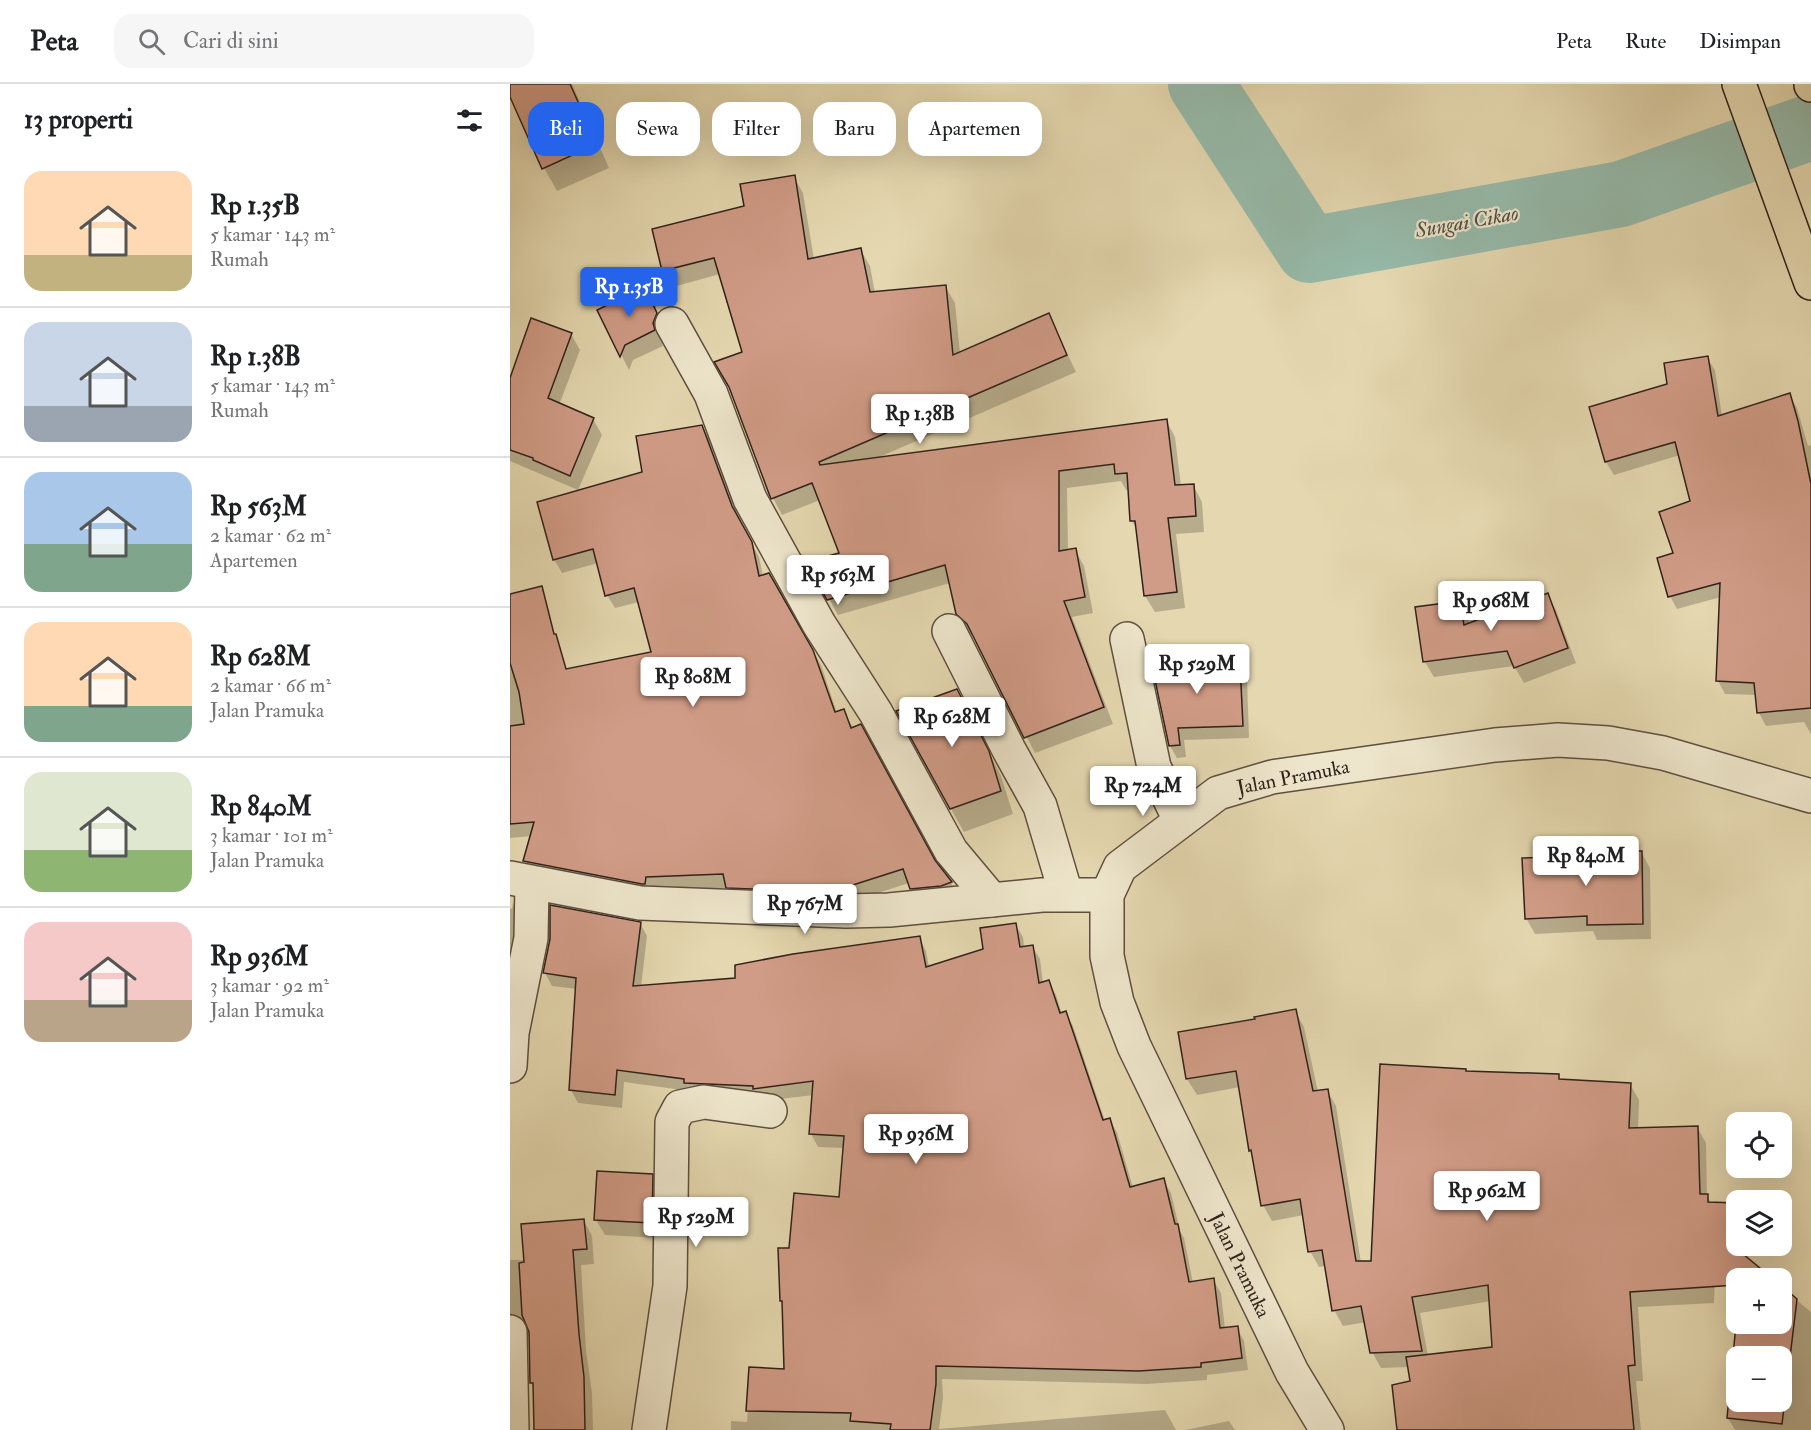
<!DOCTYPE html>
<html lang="id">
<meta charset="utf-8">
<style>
:root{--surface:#fff;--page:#f6f6f6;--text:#202124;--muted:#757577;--line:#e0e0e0;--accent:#2563eb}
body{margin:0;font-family:"IM FELL Double Pica",serif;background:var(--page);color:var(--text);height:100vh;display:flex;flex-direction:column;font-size:22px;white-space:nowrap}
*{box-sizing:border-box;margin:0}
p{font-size:20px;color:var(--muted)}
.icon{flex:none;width:33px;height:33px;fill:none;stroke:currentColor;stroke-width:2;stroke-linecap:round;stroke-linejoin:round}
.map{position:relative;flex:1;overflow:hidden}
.side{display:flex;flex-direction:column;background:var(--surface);width:510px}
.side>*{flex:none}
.top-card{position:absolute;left:18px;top:18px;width:570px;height:54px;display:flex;gap:12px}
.controls{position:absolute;left:1216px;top:1028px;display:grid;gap:12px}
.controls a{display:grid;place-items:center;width:66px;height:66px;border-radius:12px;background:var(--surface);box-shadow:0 6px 24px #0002;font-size:30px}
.price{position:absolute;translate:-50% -51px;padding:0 14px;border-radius:6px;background:#fff;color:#222;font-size:20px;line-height:39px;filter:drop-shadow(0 2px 3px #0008)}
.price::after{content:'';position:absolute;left:50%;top:36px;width:18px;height:14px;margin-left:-9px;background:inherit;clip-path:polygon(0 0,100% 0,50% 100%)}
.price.on{background:var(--accent);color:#fff}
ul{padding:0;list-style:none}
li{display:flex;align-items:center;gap:18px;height:150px;padding:0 24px}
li+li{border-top:2px solid var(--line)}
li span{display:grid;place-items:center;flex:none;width:168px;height:120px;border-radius:18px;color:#555}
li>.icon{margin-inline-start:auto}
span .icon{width:72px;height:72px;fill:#fffc;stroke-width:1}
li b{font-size:26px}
h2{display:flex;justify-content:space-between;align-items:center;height:72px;padding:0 24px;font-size:26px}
.chip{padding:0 21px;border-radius:18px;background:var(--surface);box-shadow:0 6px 24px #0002;font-size:21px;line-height:54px}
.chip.on{background:var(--accent);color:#fff}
header{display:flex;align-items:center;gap:36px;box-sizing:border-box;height:84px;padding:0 30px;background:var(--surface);border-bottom:2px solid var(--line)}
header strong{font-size:28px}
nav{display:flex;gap:33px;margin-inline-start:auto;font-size:21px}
.search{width:420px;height:54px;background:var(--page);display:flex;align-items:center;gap:15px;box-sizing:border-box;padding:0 21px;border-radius:18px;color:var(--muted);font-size:22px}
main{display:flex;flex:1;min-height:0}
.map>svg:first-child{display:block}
.shadow{fill:#0003;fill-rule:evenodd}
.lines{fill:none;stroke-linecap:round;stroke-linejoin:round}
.river{stroke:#96baaa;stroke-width:66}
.building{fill:#d19c87;stroke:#30211b;stroke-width:1.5;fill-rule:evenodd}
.minor-casing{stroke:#5d4f40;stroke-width:36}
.tertiary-casing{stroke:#5d4f40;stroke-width:36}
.trunk-casing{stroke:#30211b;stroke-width:36}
.minor{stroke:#eee6cc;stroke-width:33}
.tertiary{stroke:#eee6cc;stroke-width:33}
.trunk{stroke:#e5d8b0;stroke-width:33}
.labels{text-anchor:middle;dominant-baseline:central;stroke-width:4.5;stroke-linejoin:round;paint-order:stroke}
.street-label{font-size:20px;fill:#30211b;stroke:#eee6cc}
.water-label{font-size:21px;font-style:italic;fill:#4f4f46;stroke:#eee6cc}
</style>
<header>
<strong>Peta</strong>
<div class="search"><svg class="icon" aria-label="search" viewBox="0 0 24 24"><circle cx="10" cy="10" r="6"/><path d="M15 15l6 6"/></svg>Cari di sini</div>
<nav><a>Peta</a><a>Rute</a><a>Disimpan</a></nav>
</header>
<main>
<section class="side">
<h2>13 properti<svg class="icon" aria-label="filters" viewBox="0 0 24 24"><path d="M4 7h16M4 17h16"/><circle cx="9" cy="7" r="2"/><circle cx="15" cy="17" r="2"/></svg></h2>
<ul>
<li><span style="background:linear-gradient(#ffd9b3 70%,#c2b280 0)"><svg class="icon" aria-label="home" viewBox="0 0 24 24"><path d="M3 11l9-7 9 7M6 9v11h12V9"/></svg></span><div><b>Rp 1.35B</b><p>5 kamar · 143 m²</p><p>Rumah</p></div></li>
<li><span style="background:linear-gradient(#c9d6e8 70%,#9aa5b1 0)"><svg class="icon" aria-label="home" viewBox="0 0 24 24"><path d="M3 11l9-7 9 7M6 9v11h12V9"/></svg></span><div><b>Rp 1.38B</b><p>5 kamar · 143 m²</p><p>Rumah</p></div></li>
<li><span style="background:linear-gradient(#a9c7e8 60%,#7fa58c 0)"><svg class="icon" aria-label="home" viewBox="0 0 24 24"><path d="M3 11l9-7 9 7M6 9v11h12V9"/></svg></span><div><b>Rp 563M</b><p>2 kamar · 62 m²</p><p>Apartemen</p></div></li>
<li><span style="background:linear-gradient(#ffd9b3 70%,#7fa58c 0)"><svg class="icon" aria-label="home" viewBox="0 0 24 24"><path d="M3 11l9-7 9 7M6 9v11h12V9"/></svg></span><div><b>Rp 628M</b><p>2 kamar · 66 m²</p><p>Jalan Pramuka</p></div></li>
<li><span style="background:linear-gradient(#dfe7d0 65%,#8fb573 0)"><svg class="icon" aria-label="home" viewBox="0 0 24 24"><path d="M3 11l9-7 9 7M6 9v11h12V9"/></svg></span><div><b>Rp 840M</b><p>3 kamar · 101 m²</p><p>Jalan Pramuka</p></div></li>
<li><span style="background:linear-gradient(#f6c9c9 65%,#b9a48a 0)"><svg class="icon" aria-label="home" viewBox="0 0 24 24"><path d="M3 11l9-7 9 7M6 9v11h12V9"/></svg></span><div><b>Rp 936M</b><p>3 kamar · 92 m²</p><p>Jalan Pramuka</p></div></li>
</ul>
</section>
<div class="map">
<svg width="1301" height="1346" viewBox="0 0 1301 1346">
<rect width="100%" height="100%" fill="#e5d8b0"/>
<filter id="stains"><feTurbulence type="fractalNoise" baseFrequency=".00333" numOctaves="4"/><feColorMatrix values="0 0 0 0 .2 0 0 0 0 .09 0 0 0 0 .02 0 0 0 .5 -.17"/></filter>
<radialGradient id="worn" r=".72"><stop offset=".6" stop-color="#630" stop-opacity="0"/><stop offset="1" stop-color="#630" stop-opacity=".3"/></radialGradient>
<!-- shadow -->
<g class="shadow">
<path d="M0,0H62L99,84L47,107L34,84L0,9Z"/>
<path d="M284,93L293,109L304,175L350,165L360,182L365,209L435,202L445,219L450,269L539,231L566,288L367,374L656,336L665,353L671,402L683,401L692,418L694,448L666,450L675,524L645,528L635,512L627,446L622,437L620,406H616L611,397L557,404L558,467L565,466L574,482L583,529L562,533L603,640L525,669L466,554L457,547L447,530L440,499L328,531L299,479L331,470L310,416L272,431L263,414L220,303L234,269L210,190L163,203L154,186L236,123Z"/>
<path d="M140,202L148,217L145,225L155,246L151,256L153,262L123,276L119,286L89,227Z"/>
<path d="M61,250L70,266L49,321L83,335L92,351L68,406L0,377V298Z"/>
<path d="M1197,274L1205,286L1212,332L1279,311L1287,324L1298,362L1301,361V650L1294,638L1256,642L1249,629L1247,611L1215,610L1208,597L1211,513L1167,525L1160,512L1165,470L1182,418L1170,371L1104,391L1096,378L1081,324L1159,301Z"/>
<path d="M192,342L200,356L230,437L249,473L253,492L259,491L311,581L327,629L333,627L425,779L441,799L449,812L409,818L399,799L330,821L225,817L217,804L143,807L23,791L15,777L22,752L0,754V515L48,664L143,569L129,518L105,524L97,511L88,479L52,489L44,475L133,389Z"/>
<path d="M1037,511L1046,526L1066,579L1014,599L1004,582L924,593L915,578L907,524L950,519L958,534L959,540Z"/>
<path d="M659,566L667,583L730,581L737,593L739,654L674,656L676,673L667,674L660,662L641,569Z"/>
<path d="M447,607L491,692L503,730L454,748L441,725Z"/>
<path d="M1131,768L1140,784L1141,855L1087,856L1083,847L1025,850L1016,834Z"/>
<path d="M3,819L6,824V860L0,888V824L2,825Z"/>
<path d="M130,839L137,852L131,903L226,895L409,854L416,867L419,883L475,866L505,840L513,853L514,863L522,862L530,875L533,900L538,898L546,911L552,930L555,929L563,942L595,1037L599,1036L607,1048L623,1104L653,1096L661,1109L670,1147L674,1154L683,1199L703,1196L711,1209L715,1245L727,1244L734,1257L738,1286L697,1291V1296L637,1300L432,1295L433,1314L429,1345L655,1326L666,1346H221V1337L237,1338L241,1284L276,1287L274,1222L271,1216L281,1165L330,1114L334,1064L308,1063L301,1050L304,1011L252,1017L114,998L112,1024L68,1019L61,1006L67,905L42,902L35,889Z"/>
<path d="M785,927L794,943L808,1008L817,1006L826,1022L851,1179L862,1178L956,988L1048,991L1051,997L1120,1000L1129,1016L1128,1045L1187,1043L1196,1059L1197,1112L1207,1128L1204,1219L1128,1223L1133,1297H1126L1131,1346H889L901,1298L899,1283L871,1284L862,1268L856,1238L833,1242L824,1226L816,1182L809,1183L800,1167L794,1131L762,1137L753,1121L744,1072L740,1066L730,1003L687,1011L677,995L670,949L746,936ZM981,1217L984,1264L918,1272L910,1229Z"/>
<path d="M142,1091L151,1107L150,1154L95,1151L86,1136Z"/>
<path d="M74,1137L82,1152L84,1180L71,1181L76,1266L82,1309L83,1346H26L24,1304L21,1299L20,1247L9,1244L0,1246V1176H15Z"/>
<path d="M1272,1204L1301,1228V1346H1225L1218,1334L1228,1239H1272ZM1227,1272H1272V1317H1227Z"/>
<path d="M719,1337L725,1346H675Z"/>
</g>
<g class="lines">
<!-- river -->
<path class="river" d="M691,0L799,166L1111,110L1301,43"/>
</g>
<!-- building -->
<g class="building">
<path d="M0,0H60L87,60L32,85L0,13Z"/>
<path d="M285,91L298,175L351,164L360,208L436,201L443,271L539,229L557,271L309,378L310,381L657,335L665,401L684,400L686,432L658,434L667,508L634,512L625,437H620L617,389L605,390L604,380L549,387V467L566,464L575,513L554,517L594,623L514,654L457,540L446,530L435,481L317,516L296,478L329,469L302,399L261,415L219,303L204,278L232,268L204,174L152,187L142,145L234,122L230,100Z"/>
<path d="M140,200L137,208L147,229L143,239L145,246L115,261L110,273L87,226Z"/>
<path d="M21,234L62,249L38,314L84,334L60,392L23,376V374L0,366V294Z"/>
<path d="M1198,272L1208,332L1280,309L1288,337L1301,400V624L1247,629L1244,599L1206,597L1210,499L1158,513L1147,474L1163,469L1149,428L1180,417L1165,358L1095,378L1079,323L1157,300L1154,279Z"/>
<path d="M192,341L222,422L242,458L249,492L259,489L303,566L325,628L334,625L341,644L351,640L425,776L442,798L431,802L400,805L393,785L321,808L216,804L213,790L136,793L135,800H132L13,777L24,738L0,740V642L14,640L9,608L0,579V510L32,502L44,550H46L56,585L141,568L124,504L95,512L83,465L43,476L27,418L132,388L126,352Z"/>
<path d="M1038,509L1058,564L1004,584L997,567L913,578L905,523L950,517L954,541Z"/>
<path d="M660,565L662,582L730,579L733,642L668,644L670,661L659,662L639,568Z"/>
<path d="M447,605L479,667L491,707L440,725L386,627Z"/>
<path d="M1076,767H1132L1133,840L1077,841V832L1015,835L1012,774L1076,771Z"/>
<path d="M40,821L131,838L123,902L225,894V881L283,870L410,852L416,883L473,865L470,844L506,839L510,863L523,861L529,899L539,896L550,929L556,927L593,1036L600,1034L620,1103L654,1094L665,1140H668L679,1198L704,1194L710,1244L728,1242L732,1274L691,1279V1283L629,1287L426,1282V1300L420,1346H380L381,1340L340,1337L341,1329L236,1327L239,1283L274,1285L272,1217H270L268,1164H279L284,1109L329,1113L334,1052L299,1050L303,997L243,1005V1002L174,999V995L107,986L105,1011L59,1006L66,894L33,889L40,855Z"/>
<path d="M786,925L803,1007L818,1005L846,1177H861L870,980L956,985V987L1049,990V995L1121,999L1119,1044L1188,1042L1190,1110H1198V1118L1227,1119V1165L1262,1194H1227V1201L1120,1208L1125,1281L1118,1282L1124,1346H887L882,1301L900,1297L896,1273L982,1263L978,1201L902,1213L912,1267L860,1269L851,1222L822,1227L812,1166L798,1168L790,1115L751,1122L741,1066L739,1067L726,987L676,995L668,948L745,935L744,933Z"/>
<path d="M87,1087L143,1090L142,1139L84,1136Z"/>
<path d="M74,1135L77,1165L63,1166L69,1250L74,1293L75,1346H24L23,1299H20L19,1248L12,1231L9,1179L14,1178L11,1140Z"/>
<path d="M1272,1202L1287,1215L1272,1340L1217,1334L1227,1230V1239H1272ZM1227,1272H1272V1317H1227Z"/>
</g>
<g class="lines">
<!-- minor casing -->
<g class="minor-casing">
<g id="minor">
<path d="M162,240L201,310L240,415L309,540L366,629L441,767L482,816"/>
<path d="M439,547L499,666L530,722L556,810"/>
<path d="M617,555L644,683L670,736"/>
<path d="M0,794L130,819L336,827L379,826L532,811H597"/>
<path d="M0,982L2,949L21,854L22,799"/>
<path d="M0,1248L2,1346"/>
<path d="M139,1346L160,1202L162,1038L170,1023L194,1018L260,1027"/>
</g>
</g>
<!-- tertiary casing -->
<g class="tertiary-casing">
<path id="tertiary" d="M817,1346L782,1288L624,962L607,918L597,872V811L610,783L708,709L762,693L985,661L1048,656L1098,659L1153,669L1301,712"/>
</g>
<!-- trunk casing -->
<g class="trunk-casing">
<g id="trunk">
<path d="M1229,0L1301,199"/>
<path d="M1301,0V1"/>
</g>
</g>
<!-- minor -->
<use href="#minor" class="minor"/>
<!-- tertiary -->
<use href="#tertiary" class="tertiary"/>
<!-- trunk -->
<use href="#trunk" class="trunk"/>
</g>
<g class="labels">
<!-- street labels -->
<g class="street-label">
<text transform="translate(783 693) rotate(-11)">Jalan Pramuka</text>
<text transform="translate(730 1181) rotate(64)">Jalan Pramuka</text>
</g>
<!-- water labels -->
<g class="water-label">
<text transform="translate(957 138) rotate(-10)">Sungai Cikao</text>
</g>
</g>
<rect width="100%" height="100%" filter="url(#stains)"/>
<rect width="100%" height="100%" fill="url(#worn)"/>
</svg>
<div class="controls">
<a><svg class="icon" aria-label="locate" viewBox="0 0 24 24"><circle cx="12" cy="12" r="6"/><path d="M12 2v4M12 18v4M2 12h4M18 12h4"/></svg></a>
<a><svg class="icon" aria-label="layers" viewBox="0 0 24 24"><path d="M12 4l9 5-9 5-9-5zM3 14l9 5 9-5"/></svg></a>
<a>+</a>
<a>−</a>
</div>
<b class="price on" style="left:119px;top:234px">Rp 1.35B</b>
<b class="price" style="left:410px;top:361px">Rp 1.38B</b>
<b class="price" style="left:328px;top:522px">Rp 563M</b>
<b class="price" style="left:981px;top:548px">Rp 968M</b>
<b class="price" style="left:687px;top:611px">Rp 529M</b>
<b class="price" style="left:183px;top:624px">Rp 808M</b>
<b class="price" style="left:442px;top:664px">Rp 628M</b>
<b class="price" style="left:633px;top:733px">Rp 724M</b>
<b class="price" style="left:1076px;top:803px">Rp 840M</b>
<b class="price" style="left:295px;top:851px">Rp 767M</b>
<b class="price" style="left:406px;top:1081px">Rp 936M</b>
<b class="price" style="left:977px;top:1138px">Rp 962M</b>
<b class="price" style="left:186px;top:1164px">Rp 529M</b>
<div class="top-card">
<a class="chip on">Beli</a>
<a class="chip">Sewa</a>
<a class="chip">Filter</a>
<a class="chip">Baru</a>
<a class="chip">Apartemen</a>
</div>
</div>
</main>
